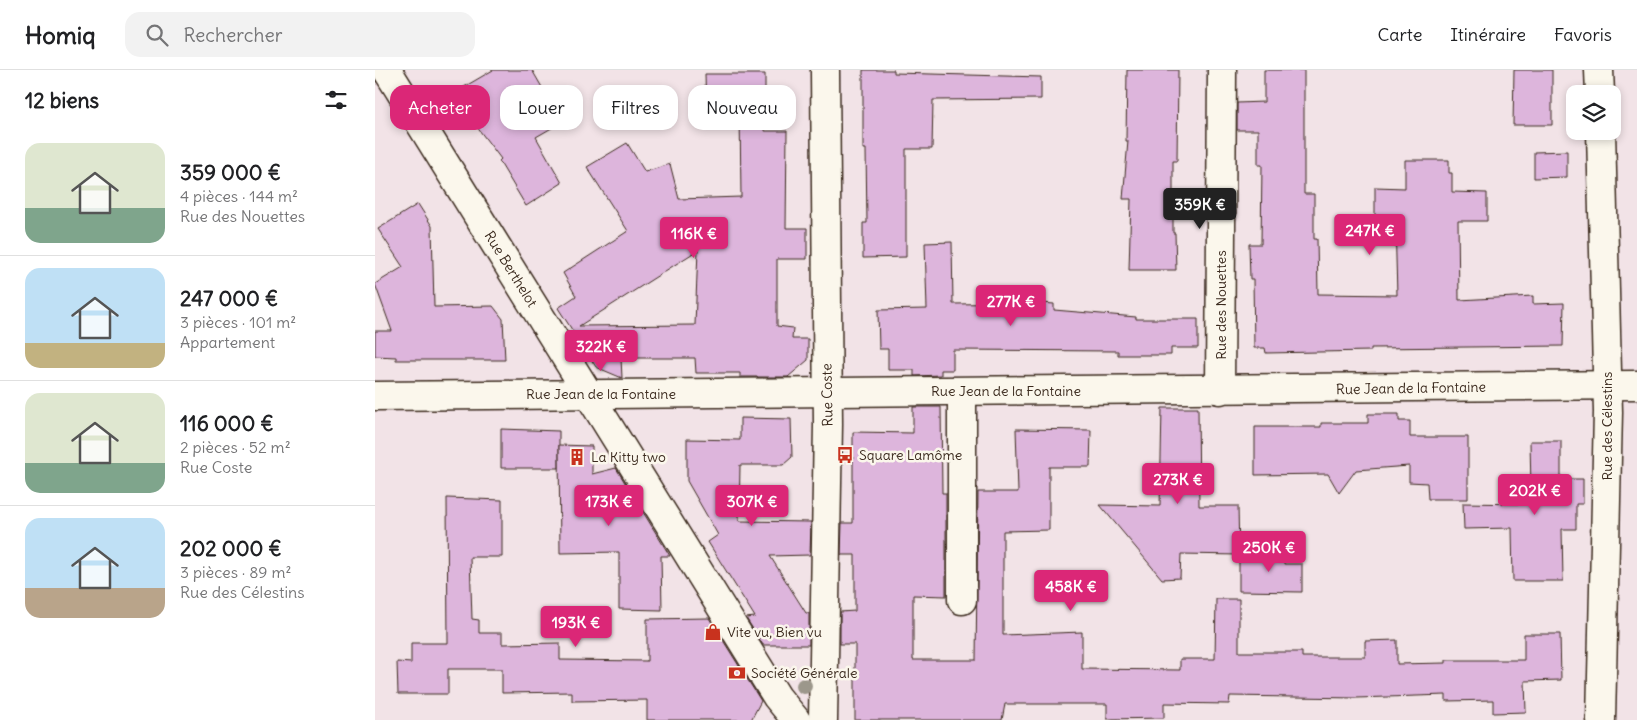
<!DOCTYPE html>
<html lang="fr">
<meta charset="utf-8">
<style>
:root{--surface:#fff;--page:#f2f2f2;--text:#202124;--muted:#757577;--line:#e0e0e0;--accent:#db2777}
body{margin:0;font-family:Delius,sans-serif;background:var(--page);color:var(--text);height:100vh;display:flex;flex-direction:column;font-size:19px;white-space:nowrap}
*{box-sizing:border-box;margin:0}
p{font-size:16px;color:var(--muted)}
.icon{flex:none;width:28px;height:28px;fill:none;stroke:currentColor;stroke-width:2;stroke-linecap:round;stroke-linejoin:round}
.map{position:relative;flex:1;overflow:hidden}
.drawer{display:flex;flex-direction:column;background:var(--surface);width:375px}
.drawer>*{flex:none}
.banner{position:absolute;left:15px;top:15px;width:475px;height:45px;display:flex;gap:10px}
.buttons{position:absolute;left:1191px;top:15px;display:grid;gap:10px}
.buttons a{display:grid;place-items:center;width:55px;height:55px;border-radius:10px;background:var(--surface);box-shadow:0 2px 8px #0003;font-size:25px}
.price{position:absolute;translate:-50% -42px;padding:0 11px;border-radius:5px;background:var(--accent);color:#fff;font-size:16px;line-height:32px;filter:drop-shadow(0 1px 2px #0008)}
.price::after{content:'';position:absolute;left:50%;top:30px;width:15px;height:11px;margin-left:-8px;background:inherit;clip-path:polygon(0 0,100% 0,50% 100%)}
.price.current{background:#222;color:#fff}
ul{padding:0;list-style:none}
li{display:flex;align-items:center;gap:15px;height:125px;padding:0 25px}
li+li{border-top:1px solid var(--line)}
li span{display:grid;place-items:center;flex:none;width:140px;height:100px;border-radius:15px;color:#555}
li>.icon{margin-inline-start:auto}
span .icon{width:60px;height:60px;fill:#fffc;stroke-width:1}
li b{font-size:21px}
h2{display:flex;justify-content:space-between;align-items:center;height:60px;padding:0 25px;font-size:21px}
.chip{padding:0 18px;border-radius:15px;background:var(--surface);box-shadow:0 2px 8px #0003;font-size:18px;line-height:45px}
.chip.current{background:var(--accent);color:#fff}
header{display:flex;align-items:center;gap:30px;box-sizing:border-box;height:70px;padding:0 25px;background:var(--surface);border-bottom:1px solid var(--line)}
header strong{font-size:24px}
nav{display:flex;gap:28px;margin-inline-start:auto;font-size:18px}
.search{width:350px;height:45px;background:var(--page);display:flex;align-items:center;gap:12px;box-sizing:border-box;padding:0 18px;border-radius:15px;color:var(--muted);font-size:19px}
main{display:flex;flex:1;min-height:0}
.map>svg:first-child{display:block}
.building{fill:#ddb5dc;stroke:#3b2a1e;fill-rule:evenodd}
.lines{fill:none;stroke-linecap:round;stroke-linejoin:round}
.minor-casing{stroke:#3b2a1e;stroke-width:31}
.minor{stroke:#fbf7ec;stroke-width:28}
.tree{fill:#9c978b}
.labels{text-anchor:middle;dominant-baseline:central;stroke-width:5;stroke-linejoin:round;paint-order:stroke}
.street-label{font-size:14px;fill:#3b2a1e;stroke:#fbf7ec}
.poi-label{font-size:14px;fill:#3b2a1e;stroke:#fbf7ec;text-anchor:start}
</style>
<header>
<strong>Homiq</strong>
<div class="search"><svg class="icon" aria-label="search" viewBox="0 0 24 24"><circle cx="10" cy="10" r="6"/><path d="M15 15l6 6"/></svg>Rechercher</div>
<nav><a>Carte</a><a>Itinéraire</a><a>Favoris</a></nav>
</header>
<main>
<section class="drawer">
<h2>12 biens<svg class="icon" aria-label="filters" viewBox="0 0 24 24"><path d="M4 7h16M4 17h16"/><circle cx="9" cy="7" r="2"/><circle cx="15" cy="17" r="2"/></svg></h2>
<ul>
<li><span style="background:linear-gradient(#dfe7d0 65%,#7fa58c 0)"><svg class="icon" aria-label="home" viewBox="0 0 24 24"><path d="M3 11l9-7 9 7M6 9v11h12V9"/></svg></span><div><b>359 000 €</b><p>4 pièces · 144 m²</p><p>Rue des Nouettes</p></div></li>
<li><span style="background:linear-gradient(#bfe0f5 75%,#c2b280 0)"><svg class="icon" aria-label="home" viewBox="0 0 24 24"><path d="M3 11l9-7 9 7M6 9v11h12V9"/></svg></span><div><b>247 000 €</b><p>3 pièces · 101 m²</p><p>Appartement</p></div></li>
<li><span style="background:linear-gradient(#dfe7d0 70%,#7fa58c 0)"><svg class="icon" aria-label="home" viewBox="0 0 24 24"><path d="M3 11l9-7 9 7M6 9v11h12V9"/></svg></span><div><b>116 000 €</b><p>2 pièces · 52 m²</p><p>Rue Coste</p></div></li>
<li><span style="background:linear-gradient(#bfe0f5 70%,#b9a48a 0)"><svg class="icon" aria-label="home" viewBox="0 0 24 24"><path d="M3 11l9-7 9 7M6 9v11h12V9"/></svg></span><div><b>202 000 €</b><p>3 pièces · 89 m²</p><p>Rue des Célestins</p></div></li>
</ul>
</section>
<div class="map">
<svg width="1262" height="650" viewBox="0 0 1262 650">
<rect width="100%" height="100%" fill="#f2e3e7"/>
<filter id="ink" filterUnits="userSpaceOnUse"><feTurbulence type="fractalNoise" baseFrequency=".02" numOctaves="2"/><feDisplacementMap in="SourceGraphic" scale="10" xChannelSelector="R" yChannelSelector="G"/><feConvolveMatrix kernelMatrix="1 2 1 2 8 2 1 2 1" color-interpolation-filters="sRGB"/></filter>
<g filter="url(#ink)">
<!-- building -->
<g class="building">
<path d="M118,0H157L187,52L161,67L187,113L151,136L124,91L126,89L77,24Z"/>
<path d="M488,0H519V3L666,7V29L558,30L557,79H531V187L488,188V153H492L491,79H488Z"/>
<path d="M752,0H803L802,91H798V163H800L801,200H754L756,129H748L753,71H751Z"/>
<path d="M889,0H929V124H939V169H942L943,224L1022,225L1020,150H1000V117L1030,118V90H1074V103H1077V122L1112,123V151H1083L1084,230L1158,226V234L1189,233L1188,276L996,278V281L891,283L890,278H879L878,209H875L874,174H886L887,95H883V60H862V33L889,32Z"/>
<path d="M1139,0H1177V55H1138Z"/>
<path d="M330,4H390V61H412L411,158H432V189H402V256L418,258L417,269H433V290L413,307H365V303H321L320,288H246L247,308L221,297L183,238L201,226L188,203L253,161L212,97L252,73L270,102L295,94L304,129L366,127L365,41L331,42ZM323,180L320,255L204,256Z"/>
<path d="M1192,81V107L1159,108V82Z"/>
<path d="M43,134L57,156L59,237L118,236L128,249L130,290H21V287L0,286V261H17L0,214L28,197L3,159Z"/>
<path d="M577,172L578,234L667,233L679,234V240L761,247V249H823V278H796V285H743V281L578,280V300H566V305L539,306V300H513V279H504L503,240L552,239L550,173Z"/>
<path d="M538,337H566L567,423H571V526L538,525V590H601L603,422H643L641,359L716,360L715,397H674V460L628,461V565L707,562V599L805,600V589H840L841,529H864V582H927V587H990V571L1022,570V594L1071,593V590H1149V564H1185L1186,610L1150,611L1151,642L1118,643V630L1071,631V625L982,628L855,626L854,634L789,633V648L732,649V634H630L627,650H480V574H465V542L480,541V485H466L467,453H478V362L538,363Z"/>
<path d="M787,338H823L824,436H863L864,485L806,484L805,508L787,509L725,435L785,436Z"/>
<path d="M993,344H1024V351H1035V367H1093V429H1053L1052,413L1034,412V396L981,400L964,423L953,404L880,405V357H946V353H993Z"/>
<path d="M365,348L416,349L417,387L408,395H365L364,451L436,452L435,485L395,486L431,543H434V575H388L371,548L380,547L333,472L343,465L312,411V369L365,370Z"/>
<path d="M126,359L184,361V398H126Z"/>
<path d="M1155,371H1186V409H1208V434H1201V459H1187L1188,511H1138L1137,458L1089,459L1088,433L1153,434L1152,419H1156Z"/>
<path d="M184,375L217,376V404L241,398L295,486H286L287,540L244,539V482L185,483Z"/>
<path d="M72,428L127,430V487H95L97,549L104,550V563H127V574L185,573V590L272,591V549L334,548L386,631L376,650H272V630L197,631V622L127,623V599H73V624H23L22,592L36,593V573H73Z"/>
<path d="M909,481V494H927V522L864,521V482Z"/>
</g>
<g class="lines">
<!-- minor casing -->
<g class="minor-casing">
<g id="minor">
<path d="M12,0L402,627L421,650"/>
<path d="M1224,0L1225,24"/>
<path d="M1226,61L1233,342L1226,650"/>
<path d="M845,320L847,0"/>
<path d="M587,322V530"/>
<path d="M0,326L1262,315"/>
<path d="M448,650L453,354L450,0"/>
</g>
</g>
<!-- minor -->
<use href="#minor" class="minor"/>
</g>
<!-- trees -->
<circle class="tree" cx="429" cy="616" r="8"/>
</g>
<!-- icons -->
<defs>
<g id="bus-bare" transform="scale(1.35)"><path d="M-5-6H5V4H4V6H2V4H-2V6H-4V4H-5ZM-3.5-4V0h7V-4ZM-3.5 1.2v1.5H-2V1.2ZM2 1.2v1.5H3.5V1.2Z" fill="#c8321e" stroke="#fbf7ec" stroke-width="2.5" paint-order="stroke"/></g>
<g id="building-bare" transform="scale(1.35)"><path d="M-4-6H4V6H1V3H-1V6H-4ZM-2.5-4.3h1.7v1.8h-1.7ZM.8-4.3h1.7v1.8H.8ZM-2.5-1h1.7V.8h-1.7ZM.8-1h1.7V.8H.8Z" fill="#c8321e" stroke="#fbf7ec" stroke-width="2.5" paint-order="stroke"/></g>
<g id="shop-bare" transform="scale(1.35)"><path d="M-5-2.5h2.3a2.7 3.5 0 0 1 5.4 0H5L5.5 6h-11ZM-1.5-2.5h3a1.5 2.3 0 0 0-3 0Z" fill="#c8321e" stroke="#fbf7ec" stroke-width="2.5" paint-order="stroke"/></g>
<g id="bank-bare" transform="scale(1.35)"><path d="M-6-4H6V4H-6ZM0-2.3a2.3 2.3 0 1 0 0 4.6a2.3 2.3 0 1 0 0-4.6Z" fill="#c8321e" stroke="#fbf7ec" stroke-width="2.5" paint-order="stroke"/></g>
</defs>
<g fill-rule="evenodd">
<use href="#bus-bare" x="470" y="385"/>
<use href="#building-bare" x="202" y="387"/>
<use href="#shop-bare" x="338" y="562"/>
<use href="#bank-bare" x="362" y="603"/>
</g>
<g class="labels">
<!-- street labels -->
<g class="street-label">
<text transform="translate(136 199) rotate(58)">Rue Berthelot</text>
<text transform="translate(846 235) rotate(-90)">Rue des Nouettes</text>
<text transform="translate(1036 318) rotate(-1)">Rue Jean de la Fontaine</text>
<text x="631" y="321">Rue Jean de la Fontaine</text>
<text x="226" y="324">Rue Jean de la Fontaine</text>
<text transform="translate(452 325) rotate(-91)">Rue Coste</text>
<text transform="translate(1232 356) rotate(-90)">Rue des Célestins</text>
</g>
<!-- poi labels -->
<g class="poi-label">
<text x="484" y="385">Square Lamôme</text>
<text x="216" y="387">La Kitty two</text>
<text x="352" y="562">Vite vu, Bien vu</text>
<text x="376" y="603">Société Générale</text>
</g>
</g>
</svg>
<div class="buttons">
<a><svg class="icon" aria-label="layers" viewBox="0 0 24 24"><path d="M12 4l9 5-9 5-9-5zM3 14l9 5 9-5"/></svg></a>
</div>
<b class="price current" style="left:825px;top:160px">359K €</b>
<b class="price" style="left:995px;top:186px">247K €</b>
<b class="price" style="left:319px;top:189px">116K €</b>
<b class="price" style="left:636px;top:257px">277K €</b>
<b class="price" style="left:226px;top:302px">322K €</b>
<b class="price" style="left:803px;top:435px">273K €</b>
<b class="price" style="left:1160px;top:446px">202K €</b>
<b class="price" style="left:234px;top:457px">173K €</b>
<b class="price" style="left:377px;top:457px">307K €</b>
<b class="price" style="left:894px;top:503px">250K €</b>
<b class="price" style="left:696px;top:542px">458K €</b>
<b class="price" style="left:201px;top:578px">193K €</b>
<div class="banner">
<a class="chip current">Acheter</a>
<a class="chip">Louer</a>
<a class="chip">Filtres</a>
<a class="chip">Nouveau</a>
</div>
</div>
</main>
